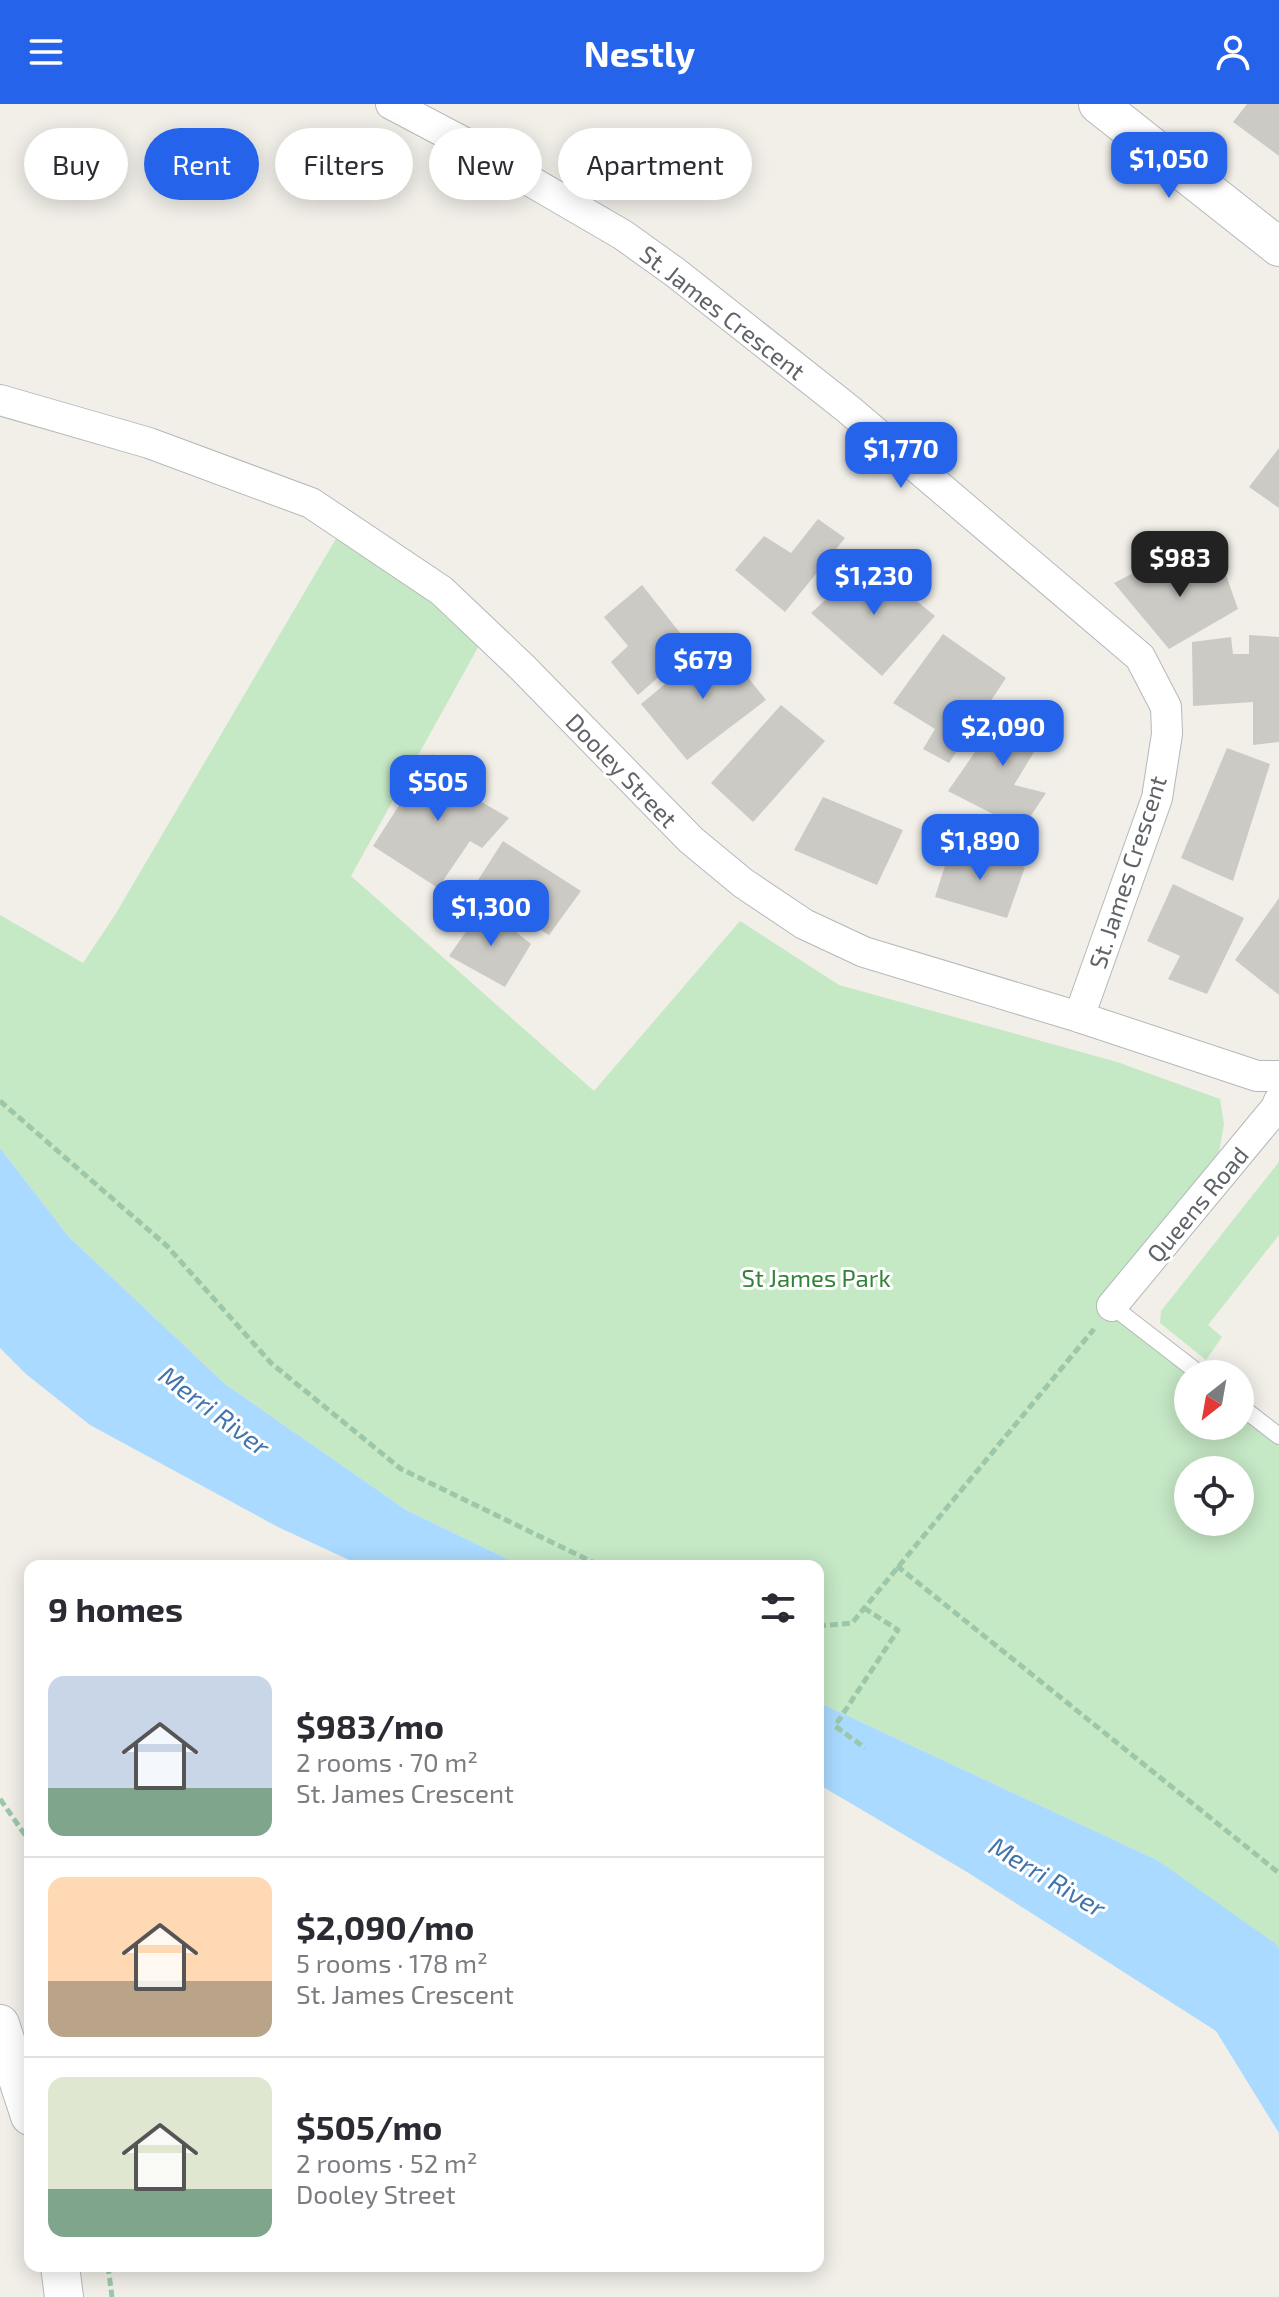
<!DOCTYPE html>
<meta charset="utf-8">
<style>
:root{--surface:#fff;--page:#f7f7f7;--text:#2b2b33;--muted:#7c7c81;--line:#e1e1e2;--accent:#2563eb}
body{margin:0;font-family:"Exo 2",sans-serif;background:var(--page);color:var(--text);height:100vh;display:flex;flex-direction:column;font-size:30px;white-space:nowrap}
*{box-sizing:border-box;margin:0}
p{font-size:26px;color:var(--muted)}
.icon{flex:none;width:44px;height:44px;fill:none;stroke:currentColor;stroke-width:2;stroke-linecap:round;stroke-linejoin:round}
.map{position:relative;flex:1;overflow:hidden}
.drawer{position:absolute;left:24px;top:1456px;width:800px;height:712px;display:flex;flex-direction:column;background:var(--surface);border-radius:16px;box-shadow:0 4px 20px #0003}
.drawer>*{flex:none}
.top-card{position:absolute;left:24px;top:24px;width:800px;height:72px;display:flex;gap:16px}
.needle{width:52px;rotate:211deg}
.tools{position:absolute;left:1174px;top:1256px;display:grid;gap:16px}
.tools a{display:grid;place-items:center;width:80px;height:80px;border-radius:50%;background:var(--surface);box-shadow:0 4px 20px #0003;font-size:40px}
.price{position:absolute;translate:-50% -68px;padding:0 18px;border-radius:16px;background:var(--accent);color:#fff;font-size:26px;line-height:52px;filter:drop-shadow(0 2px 4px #0008)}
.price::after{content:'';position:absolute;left:50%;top:48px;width:24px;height:18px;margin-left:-12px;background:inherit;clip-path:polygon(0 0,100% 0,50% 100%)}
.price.on{background:#222;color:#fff}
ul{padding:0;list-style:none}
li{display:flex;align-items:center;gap:24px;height:200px;padding:0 24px}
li+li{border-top:2px solid var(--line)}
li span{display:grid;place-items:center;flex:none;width:224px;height:160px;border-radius:16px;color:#555}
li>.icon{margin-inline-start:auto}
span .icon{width:96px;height:96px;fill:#fffc;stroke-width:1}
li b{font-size:34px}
h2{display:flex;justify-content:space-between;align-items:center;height:96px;padding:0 24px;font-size:34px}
.tag{padding:0 28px;border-radius:36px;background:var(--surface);box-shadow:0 4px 20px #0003;font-size:28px;line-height:72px}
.tag.on{background:var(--accent);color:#fff}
header{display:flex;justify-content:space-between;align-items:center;height:104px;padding:0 24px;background:var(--accent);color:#fff;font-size:36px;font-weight:700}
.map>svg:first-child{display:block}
.green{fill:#c5e8c5;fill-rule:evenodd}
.water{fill:#aadaff}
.building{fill:#cccac5}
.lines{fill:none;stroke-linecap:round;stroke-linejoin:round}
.service-casing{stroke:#b5b8bc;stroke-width:18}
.minor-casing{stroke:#b5b8bc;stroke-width:32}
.tertiary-casing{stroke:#b5b8bc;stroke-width:40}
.path{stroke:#9cc7a9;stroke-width:5;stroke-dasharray:8 4;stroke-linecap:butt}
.service{stroke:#fff;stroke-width:16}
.minor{stroke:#fff;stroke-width:30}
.tertiary{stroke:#fff;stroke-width:38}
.labels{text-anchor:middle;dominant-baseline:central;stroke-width:6;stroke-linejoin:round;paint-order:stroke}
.street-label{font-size:24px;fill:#5f6368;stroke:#fff}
.park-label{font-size:24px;fill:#348238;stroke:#fff}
.water-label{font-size:26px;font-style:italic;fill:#4174aa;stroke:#fff}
</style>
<header><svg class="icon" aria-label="menu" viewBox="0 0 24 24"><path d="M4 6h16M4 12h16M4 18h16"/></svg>Nestly<svg class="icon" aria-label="person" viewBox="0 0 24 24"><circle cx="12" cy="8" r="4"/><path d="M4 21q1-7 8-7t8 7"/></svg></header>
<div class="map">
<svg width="1279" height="2193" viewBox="0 0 1279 2193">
<rect width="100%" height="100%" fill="#f1efe8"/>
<!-- green -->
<g class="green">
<path d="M344,421L486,529L351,772L594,987L740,817L839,881L1117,958L1220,995L1224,1020L1219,1048L1104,1196L1188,1270V1322H1240V1308L1279,1340V1845L1157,1756L818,1598V1462H522L406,1406L225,1280L69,1133L0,1044V811L83,859L115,811ZM1188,1366H1240V1418H1188Z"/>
<path d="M1279,1058V1131L1208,1221L1222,1233L1206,1256L1160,1219L1161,1207Z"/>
</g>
<!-- water -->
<g class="water">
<path d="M0,1044L69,1133L225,1280L406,1406L522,1462H362L278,1423L90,1321L26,1270L0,1244Z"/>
<path d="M818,1598L1157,1756L1276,1840L1279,1845V2029L1216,1927L967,1768L818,1680Z"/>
</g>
<!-- building -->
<g class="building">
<path d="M1247,0H1279V52L1233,18Z"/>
<path d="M1279,344V404L1249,383Z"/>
<path d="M818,415L845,434L785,508L735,466L764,432L791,449Z"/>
<path d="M1219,451L1238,505L1169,545L1114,479L1160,455L1181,473Z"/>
<path d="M868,457L935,512L882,572L811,509Z"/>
<path d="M642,481L692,544L638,591L611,558L628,542L604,513Z"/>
<path d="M943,530L1006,574L949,659L923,645L935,625L893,599Z"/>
<path d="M1249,531L1279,533V638L1253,641V598L1193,602L1192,538L1231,533L1233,550H1249Z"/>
<path d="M718,536L766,596L687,656L641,600Z"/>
<path d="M1009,599L1049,623L1014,681L1046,689L1022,725L948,687Z"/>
<path d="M781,601L825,637L753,718L711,679Z"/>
<path d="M1227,644L1270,660L1233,777L1181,754Z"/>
<path d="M432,650L466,673L480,697L509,714L482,744L470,737L438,784L373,742Z"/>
<path d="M823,693L903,726L877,781L794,746Z"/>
<path d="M503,737L581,787L549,831L473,784Z"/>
<path d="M951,743L1025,763L1007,814L935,793Z"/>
<path d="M1173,780L1244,814L1207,890L1168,875L1180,852L1147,837Z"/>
<path d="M1279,794V891L1235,856Z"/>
<path d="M484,802L531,840L505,883L449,852Z"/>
</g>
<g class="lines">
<!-- service casing -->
<g class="service-casing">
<g id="service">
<path d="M1112,1202L1200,1270"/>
<path d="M1240,1302L1279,1332"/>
</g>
</g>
<!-- minor casing -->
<g class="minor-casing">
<g id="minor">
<path d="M391,0L465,39L623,131L676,169L848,305L1140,553L1166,603L1167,630L1157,694L1079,913"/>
<path d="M0,296L149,339L311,399L442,487L522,563L691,736L743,779L804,820L864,848L1079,913L1257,972H1279"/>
<path d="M1112,1202L1276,1004L1279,997"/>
</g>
</g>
<!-- tertiary casing -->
<g class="tertiary-casing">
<g id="tertiary">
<path d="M1098,0L1279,143"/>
<path d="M0,1920L30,2012"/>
<path d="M60,2162L64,2193"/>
</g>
</g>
<!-- path -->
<g class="path">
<path d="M0,997L167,1142L271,1259L401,1365L601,1462"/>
<path d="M897,1462L1279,1769"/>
<path d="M864,1504L898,1526L835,1622L865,1644"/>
<path d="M818,1522L852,1519L1094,1225"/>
<path d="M0,1695L30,1738"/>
<path d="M108,2162L112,2193"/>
</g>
<!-- service -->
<use href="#service" class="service"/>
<!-- minor -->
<use href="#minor" class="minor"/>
<!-- tertiary -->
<use href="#tertiary" class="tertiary"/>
</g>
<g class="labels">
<!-- street labels -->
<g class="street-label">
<text transform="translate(723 208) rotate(38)">St. James Crescent</text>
<text transform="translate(622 666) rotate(46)">Dooley Street</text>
<text transform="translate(1127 768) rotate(-72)">St. James Crescent</text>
<text transform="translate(1197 1100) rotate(-50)">Queens Road</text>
</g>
<!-- park labels -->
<g class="park-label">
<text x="816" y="1173">St James Park</text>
</g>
<!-- water labels -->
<g class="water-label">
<text transform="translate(215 1306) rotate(37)">Merri River</text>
<text transform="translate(1048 1772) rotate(31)">Merri River</text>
</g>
</g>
</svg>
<div class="tools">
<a><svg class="needle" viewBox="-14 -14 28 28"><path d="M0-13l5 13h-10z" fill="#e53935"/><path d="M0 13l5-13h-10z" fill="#7c7c81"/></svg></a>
<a><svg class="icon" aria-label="locate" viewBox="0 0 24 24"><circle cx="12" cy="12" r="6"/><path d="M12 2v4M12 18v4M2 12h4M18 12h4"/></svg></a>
</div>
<b class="price" style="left:1169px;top:96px">$1,050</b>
<b class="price" style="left:901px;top:386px">$1,770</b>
<b class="price on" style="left:1180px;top:495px">$983</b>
<b class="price" style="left:874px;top:513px">$1,230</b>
<b class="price" style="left:703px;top:597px">$679</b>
<b class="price" style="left:1003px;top:664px">$2,090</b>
<b class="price" style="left:438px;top:719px">$505</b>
<b class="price" style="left:980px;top:778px">$1,890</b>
<b class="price" style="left:491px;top:844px">$1,300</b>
<div class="top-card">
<a class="tag">Buy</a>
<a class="tag on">Rent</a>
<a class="tag">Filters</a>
<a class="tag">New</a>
<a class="tag">Apartment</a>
</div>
<section class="drawer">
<h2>9 homes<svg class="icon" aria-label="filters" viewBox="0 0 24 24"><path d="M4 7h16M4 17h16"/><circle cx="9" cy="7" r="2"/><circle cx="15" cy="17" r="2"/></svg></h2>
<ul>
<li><span style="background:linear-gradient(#c9d6e8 70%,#7fa58c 0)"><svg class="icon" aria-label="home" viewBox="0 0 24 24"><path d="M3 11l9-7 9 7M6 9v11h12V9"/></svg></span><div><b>$983/mo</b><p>2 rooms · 70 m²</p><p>St. James Crescent</p></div></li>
<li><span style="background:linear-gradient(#ffd9b3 65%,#b9a48a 0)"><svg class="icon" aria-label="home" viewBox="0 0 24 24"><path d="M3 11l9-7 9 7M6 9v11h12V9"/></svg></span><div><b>$2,090/mo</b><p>5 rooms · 178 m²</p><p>St. James Crescent</p></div></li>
<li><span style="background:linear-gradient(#dfe7d0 70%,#7fa58c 0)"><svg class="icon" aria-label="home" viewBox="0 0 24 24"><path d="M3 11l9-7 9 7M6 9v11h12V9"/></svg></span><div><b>$505/mo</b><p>2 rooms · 52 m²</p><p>Dooley Street</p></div></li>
</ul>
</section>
</div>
